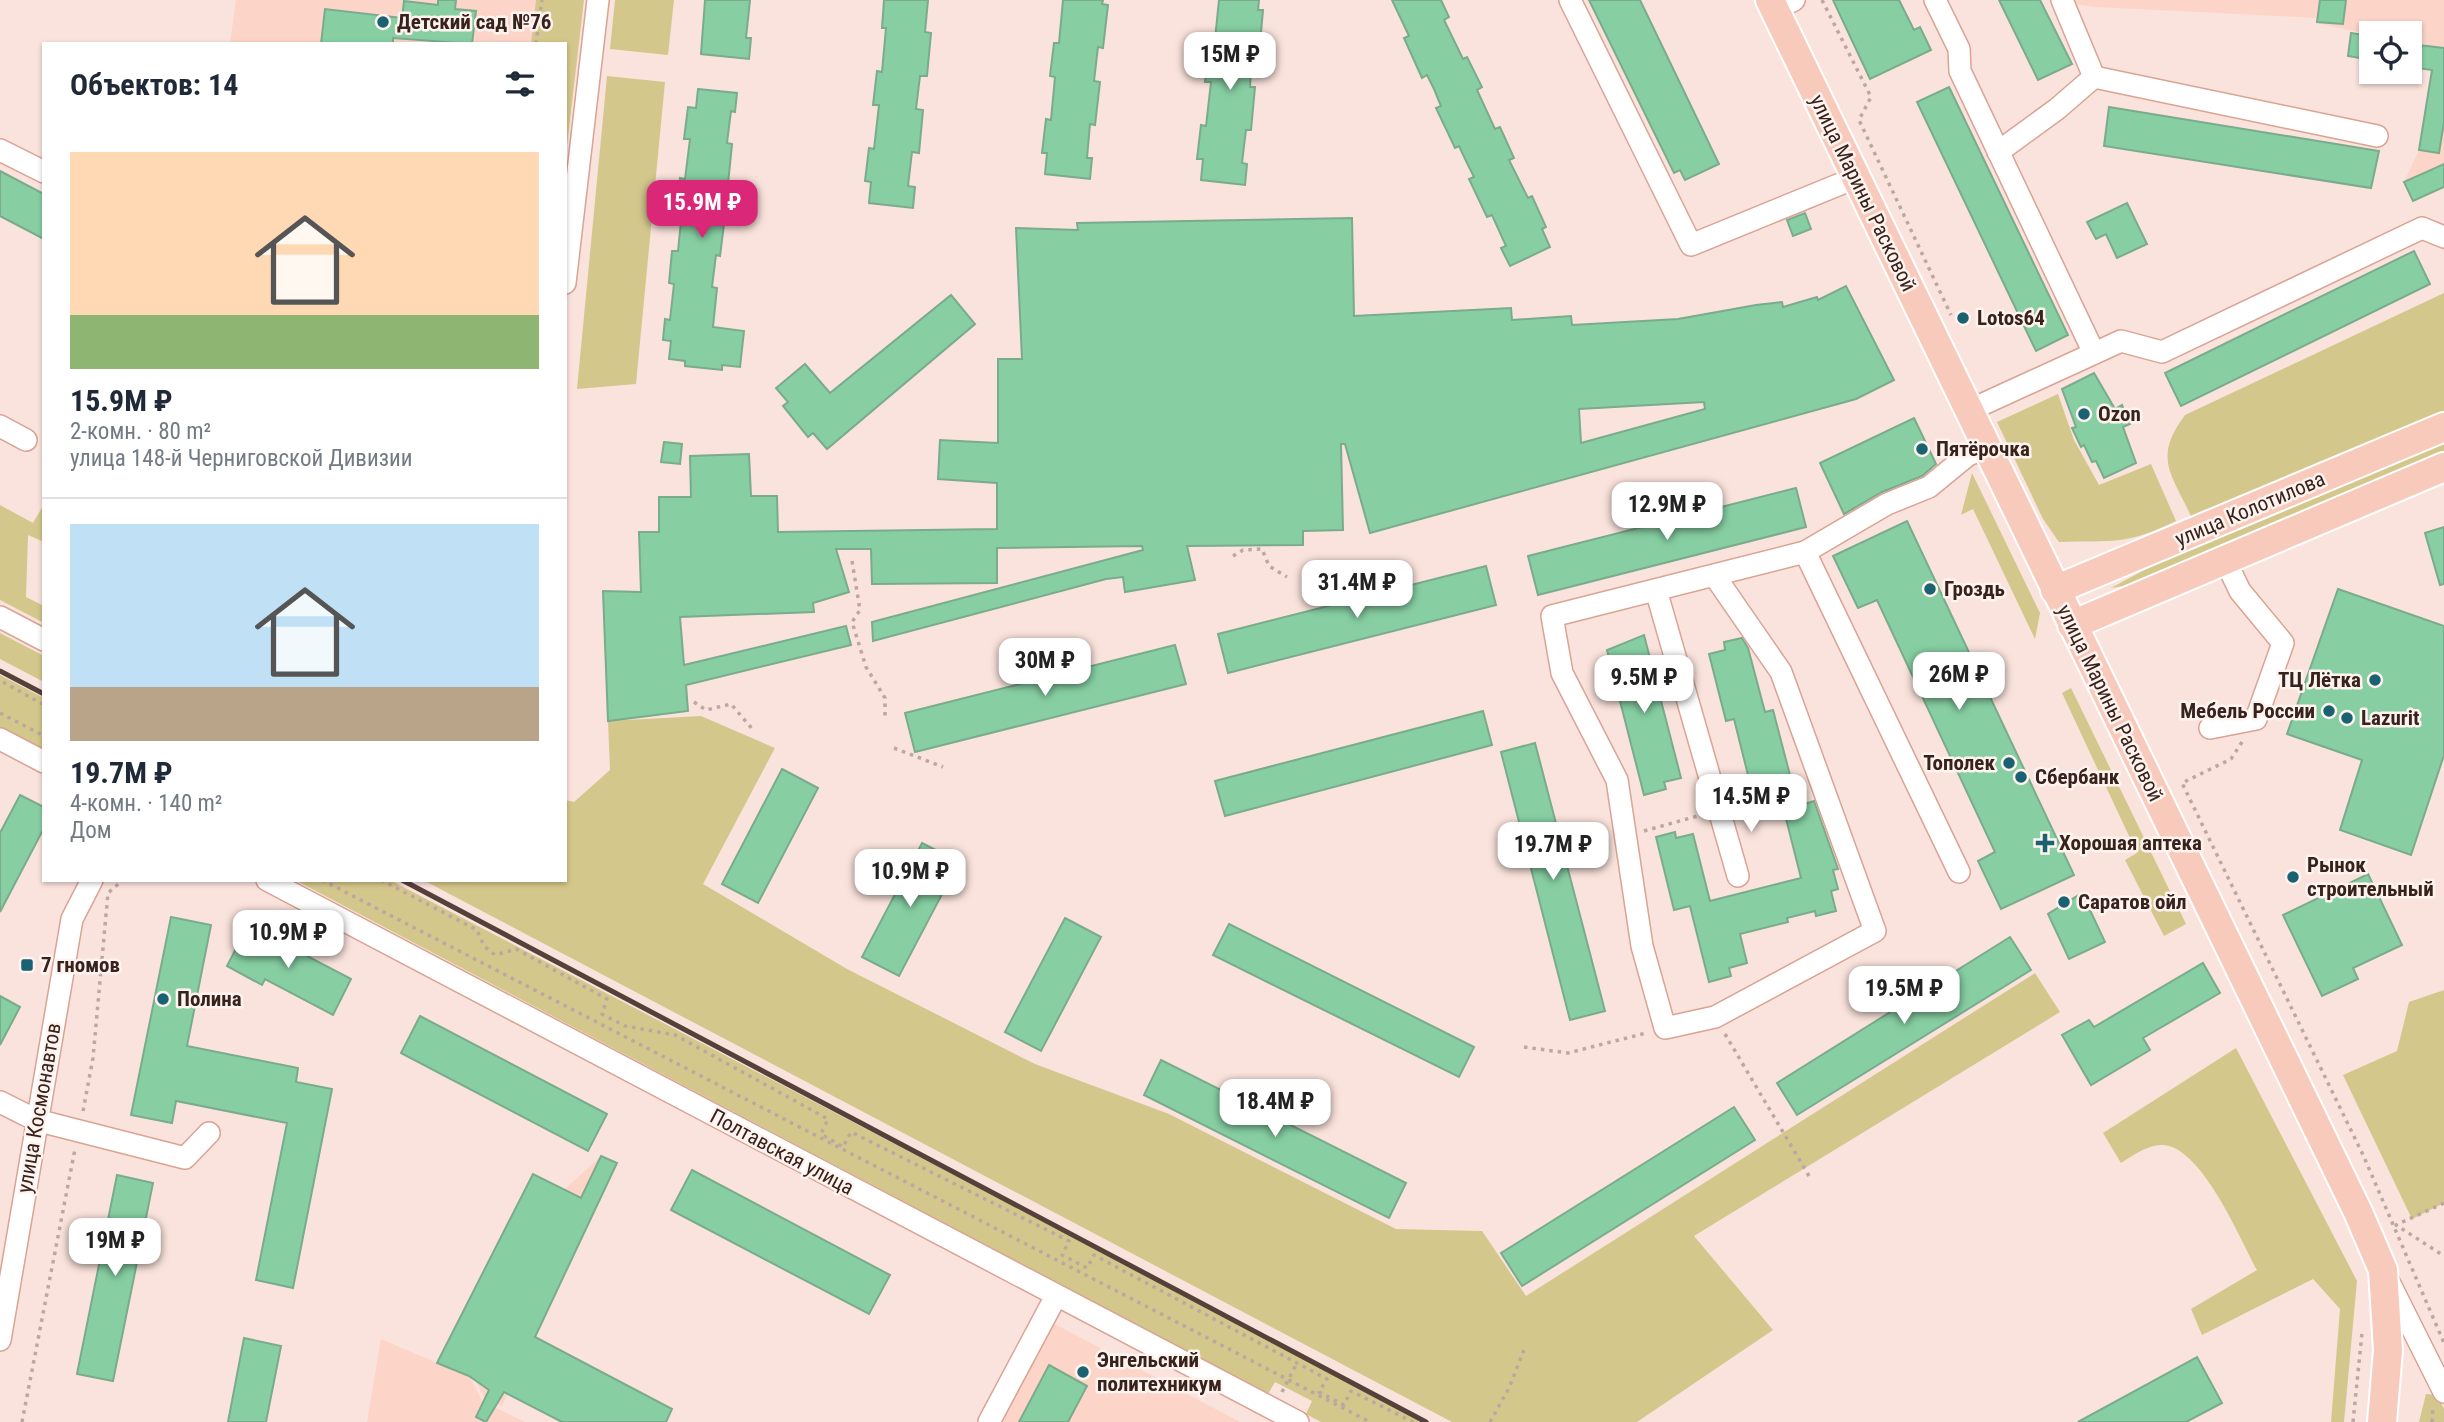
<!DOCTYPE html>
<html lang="ru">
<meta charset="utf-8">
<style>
:root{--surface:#fff;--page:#f6f6f7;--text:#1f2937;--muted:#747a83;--line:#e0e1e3;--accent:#db2777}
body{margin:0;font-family:"Roboto Condensed",sans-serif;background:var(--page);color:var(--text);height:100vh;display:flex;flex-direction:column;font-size:26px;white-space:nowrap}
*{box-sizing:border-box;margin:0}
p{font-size:23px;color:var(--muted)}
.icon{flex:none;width:38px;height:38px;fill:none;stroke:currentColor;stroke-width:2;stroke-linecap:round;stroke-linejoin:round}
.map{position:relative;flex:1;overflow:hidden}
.drawer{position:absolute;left:42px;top:42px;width:525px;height:840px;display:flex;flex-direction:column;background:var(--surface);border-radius:0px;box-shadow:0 2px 5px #0004}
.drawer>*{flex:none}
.buttons{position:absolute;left:2359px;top:21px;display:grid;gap:14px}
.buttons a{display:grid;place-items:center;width:63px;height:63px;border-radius:0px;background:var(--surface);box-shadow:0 2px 5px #0004;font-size:35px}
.price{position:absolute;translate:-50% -60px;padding:0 16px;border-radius:14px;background:#fff;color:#222;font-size:23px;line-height:46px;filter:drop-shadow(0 2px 4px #0008)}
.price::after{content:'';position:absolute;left:50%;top:42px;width:21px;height:16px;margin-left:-10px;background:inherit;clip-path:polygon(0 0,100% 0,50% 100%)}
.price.selected{background:var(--accent);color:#fff}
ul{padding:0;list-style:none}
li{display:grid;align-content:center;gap:14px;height:371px;padding:0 28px}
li+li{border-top:2px solid var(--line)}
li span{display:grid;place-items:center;height:217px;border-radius:0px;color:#555}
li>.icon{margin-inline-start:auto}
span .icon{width:126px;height:126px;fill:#fffc;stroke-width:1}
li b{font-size:30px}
h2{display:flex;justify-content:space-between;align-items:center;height:84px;padding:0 28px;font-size:30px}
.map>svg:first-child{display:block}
.built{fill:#fcd4c8}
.green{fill:#d4c78c}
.building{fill:#87cfa3;stroke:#7aab8c;stroke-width:2;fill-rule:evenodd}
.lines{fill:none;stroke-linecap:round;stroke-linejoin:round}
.minor-casing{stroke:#daa393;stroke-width:24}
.major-casing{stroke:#fff;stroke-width:32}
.path{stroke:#bda7a0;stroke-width:3.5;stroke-dasharray:3.5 5;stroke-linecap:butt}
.minor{stroke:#fff;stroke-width:21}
.major{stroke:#f7cabc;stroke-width:28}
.rail{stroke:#56403a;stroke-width:5}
.poi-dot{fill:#1a6171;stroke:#fff3ef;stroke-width:2.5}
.labels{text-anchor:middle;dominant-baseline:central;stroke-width:5;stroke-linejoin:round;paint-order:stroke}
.poi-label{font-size:21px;font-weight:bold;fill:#37221c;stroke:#fff3ef;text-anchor:start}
.street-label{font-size:21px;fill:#37221c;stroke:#fff3ef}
</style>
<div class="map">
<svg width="2444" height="1422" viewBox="0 0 2444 1422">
<rect width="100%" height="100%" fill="#fae3dc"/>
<!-- built -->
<g class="built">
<path d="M236,0H536L531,44H230Z"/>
<path d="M2066,0H2444V48L2410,42V33L2371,35L2317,23V18L2097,7L2066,3Z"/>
<path d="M2429,90L2444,92V187L2413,201L2404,182L2419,150Z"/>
<path d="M601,1156L617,1163L502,1406L485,1398L475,1380L471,1379L482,1401L525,1422H367L381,1339L437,1363L533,1174L564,1190Z"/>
<path d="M1049,1321L1240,1422H994Z"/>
</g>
<!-- green -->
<g class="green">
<path d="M536,0H584L565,163V44H531Z"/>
<path d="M615,0H674L668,55L610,49Z"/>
<path d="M607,76L665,82L636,384L577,389Z"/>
<path d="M2444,293V411L2191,516C2171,473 2153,458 2185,415Z"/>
<path d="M2058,394L2074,440L2099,485L2151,464L2176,521C2125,546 2112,540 2059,542L2043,519L1997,422Z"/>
<path d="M2444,444V457L2148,582L2111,588L2146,569Z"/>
<path d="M1972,473L2040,613L2035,639L1973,509L1961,515Z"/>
<path d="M44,504V542L28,535L26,597L44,606V623L0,600V505L33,523Z"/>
<path d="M0,633L44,656V682L0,659Z"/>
<path d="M0,675L44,698V753L0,730Z"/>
<path d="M2071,688L2186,924L2164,936L2125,860L2137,853L2062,693Z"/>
<path d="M701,716L775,748L703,884L847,969L1035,1064L1169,1114L1396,1229L1482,1231L1526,1296L2035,973L2060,1012L1694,1236L1773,1330L1637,1422H1452L423,880H565V800L574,802L610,770L608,721Z"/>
<path d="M295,880H390L1426,1422H1321L1306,1414L1312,1401L1275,1382L1268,1394Z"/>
<path d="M2444,990V1203L2412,1219L2343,1075L2397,1051L2409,1002Z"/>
<path d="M2236,1048L2357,1281L2344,1422H2331L2340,1309L2313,1279L2202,1335L2191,1309L2257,1270C2240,1239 2200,1142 2160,1145C2146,1146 2132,1156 2121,1163L2103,1133Z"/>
<path d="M2426,1394L2437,1395L2444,1409V1422H2419Z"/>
</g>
<!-- building -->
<g class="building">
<path d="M438,0H456L455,9L476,11L472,44L393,38V44H321L325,9L402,18L404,1L438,5Z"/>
<path d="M705,0H750L746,38H751L749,59L701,54Z"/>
<path d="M884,0H928L925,32L931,33L927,76H920L916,109L923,110L919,153L912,152L908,186L915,187L913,208L869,203L871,182L865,181L869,148L874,149L879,105H873L877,71L882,72L886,28H882Z"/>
<path d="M1063,0H1103L1102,4L1108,5L1103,48L1098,47L1094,81L1100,82L1095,125L1090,124L1087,158H1092L1090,179L1045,174L1047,153H1042L1046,119L1051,120L1055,77L1050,76L1054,43H1059Z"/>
<path d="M1219,0H1259L1258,10H1263L1259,54L1253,53L1251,71L1250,87H1255L1251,130H1246L1244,146L1242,163L1247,164L1245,185L1201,180L1203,159H1197L1201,125L1206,126L1211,82H1205L1209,49H1214Z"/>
<path d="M1392,0H1441L1449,17L1444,20L1463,59L1467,57L1482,87L1477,90L1495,129L1500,127L1514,158L1509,160L1528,198L1532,196L1546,227L1542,229L1550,247L1510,266L1501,248L1506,246L1492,215L1487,217L1469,179L1474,177L1467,163L1459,146L1455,148L1436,108L1441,106L1434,89L1427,75L1422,78L1404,38L1409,36Z"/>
<path d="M1589,0H1640L1719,164L1685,180L1680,170L1674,173Z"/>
<path d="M1833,0H1899L1914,30L1920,27L1931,50L1870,79Z"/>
<path d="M1999,0H2040L2072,64L2038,80Z"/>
<path d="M2320,0H2346L2343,24L2317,22Z"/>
<path d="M2351,33L2371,36V60L2348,56Z"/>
<path d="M2410,44L2444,48V122L2439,153L2419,150L2432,70L2410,67Z"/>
<path d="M1949,87L2068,335L2036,351L1917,102Z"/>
<path d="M698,89L737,93L735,112L731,111L727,143L732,144L728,184L723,183L719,215L725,216L720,256L716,255L712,287L717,288L713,327L744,331L740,367L722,365V370L685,366V361L669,359L671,341L663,340L665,319L670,320L674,284L669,283L672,251H678L682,211L677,210L680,178L685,179L690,139H684L688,107L696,108Z"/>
<path d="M2109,107L2379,151L2371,188L2104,146Z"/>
<path d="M2444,164V187L2413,201L2404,182Z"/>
<path d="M0,171L44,194V239L0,216Z"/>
<path d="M2127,203L2147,244L2117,258L2106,234L2096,239L2087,222Z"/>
<path d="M1805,213L1811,229L1793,236L1787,220Z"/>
<path d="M1352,218L1354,316L1511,308L1512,320L1571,316L1572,325L1678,319L1756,305L1782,302L1783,307L1817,297L1818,300L1846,286L1894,380L1856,399L1370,533L1345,444H1341L1343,530L1303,531V545L1187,546L1195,580L1125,592L1123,577L1106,579L873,641L872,622L1143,550L1142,546L997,548V583L872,584L871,549H836L849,592L813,603L814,612L680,617L684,665L846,626L851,645L686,685L688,711L608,721L603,591L641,592L639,532H659V497H691L690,456L749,454L751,496H777L778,532L997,529V483L938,479L940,440L998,443V359H1022L1016,228L1078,230L1077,223ZM1704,402L1705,409L1581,443L1579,409Z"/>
<path d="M2414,251L2430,284L2181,406L2165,373Z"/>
<path d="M951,295L975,324L827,449L813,433L808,437L783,406L788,402L776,388L805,364L830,393Z"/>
<path d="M2094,373L2115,409L2122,405L2130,424L2123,427L2136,463L2104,478L2096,461L2092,462L2084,445L2081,447L2072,428L2076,427L2062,389Z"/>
<path d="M1914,418L1936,464L1922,476L1882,492L1844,514L1820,463Z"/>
<path d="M664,442L682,444L680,464L661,462Z"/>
<path d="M1796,488L1806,527L1538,595L1528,556Z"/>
<path d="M1907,521L2074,875L2001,909L1978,861L1995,852L1877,600L1858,608L1833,556Z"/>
<path d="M2444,527V584L2440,585L2425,533Z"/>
<path d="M1486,566L1496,605L1228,673L1218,634Z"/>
<path d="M2338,589L2444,626V755L2411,855L2340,830L2362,760L2287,734Z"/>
<path d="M1644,635L1681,778L1664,782L1666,789L1644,795L1607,650Z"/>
<path d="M1742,638L1748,648L1765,712L1773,710L1798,806L1814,801L1838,869L1833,870L1838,889L1831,891L1836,911L1816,916L1815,911L1787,918L1788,922L1740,934L1747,963L1729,968L1731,976L1709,982L1690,906L1674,910L1656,837L1675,832L1676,838L1693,834L1710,901L1801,878L1778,787L1771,788L1770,783L1751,787L1734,719L1726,721L1709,654L1725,650L1724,642Z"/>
<path d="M1175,645L1186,684L915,752L905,713Z"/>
<path d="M1483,711L1492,745L1225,816L1215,781Z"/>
<path d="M1535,743L1605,1011L1570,1020L1501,752Z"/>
<path d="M782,769L818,788L758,903L722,884Z"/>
<path d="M20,795L44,807V828L0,912V833Z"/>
<path d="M922,843L959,862L899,976L862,957Z"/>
<path d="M2368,874L2402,945L2353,968L2358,979L2322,996L2283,915Z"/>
<path d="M2082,893L2105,942L2069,959L2048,914Z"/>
<path d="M171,917L211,925L187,1046L298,1068L296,1082L332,1089L293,1288L256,1280L287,1123L176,1101L172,1123L131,1115Z"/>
<path d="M1065,918L1101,937L1041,1051L1005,1032Z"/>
<path d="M1229,924L1474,1047L1459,1077L1213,955Z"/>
<path d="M248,925L351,979L333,1015L265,979L262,985L227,966Z"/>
<path d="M2010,937L2031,970L1797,1115L1777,1083Z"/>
<path d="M2203,963L2220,993L2143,1038L2150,1050L2091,1085L2062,1035L2089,1020L2094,1027Z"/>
<path d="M0,996L20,1007L0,1045Z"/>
<path d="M420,1016L607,1114L588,1151L401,1053Z"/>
<path d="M1161,1060L1406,1183L1389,1218L1144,1095Z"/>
<path d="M1734,1107L1755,1140L1522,1286L1501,1253Z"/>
<path d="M601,1156L617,1163L535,1337L672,1409L666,1422H562L504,1392L486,1422L476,1417L489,1390L469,1376L437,1363L533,1174L581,1198Z"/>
<path d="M692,1170L890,1275L869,1314L671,1210Z"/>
<path d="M117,1175L153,1183L113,1381L77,1374Z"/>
<path d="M244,1338L281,1346L266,1422H228Z"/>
<path d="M2197,1357L2222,1403L2186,1422H2078Z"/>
<path d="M1049,1365L1087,1386L1068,1422H1019Z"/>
</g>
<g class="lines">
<!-- minor casing -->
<g class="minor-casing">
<g id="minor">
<path d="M1570,0L1691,245L1855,178"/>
<path d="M1935,0L1959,49L1960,71L2094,353"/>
<path d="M2062,0L2094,77"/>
<path d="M1774,10L1794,0"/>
<path d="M0,150L44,172"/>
<path d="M1998,152L2057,109L2094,77L2377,136"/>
<path d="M565,283L598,0"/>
<path d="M1968,411L2121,341L2162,352L2422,228L2444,237"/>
<path d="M0,426L26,440"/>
<path d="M1805,552L1959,872"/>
<path d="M1714,575L1781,672L1875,931L1715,1017L1665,1028L1642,946L1617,780L1562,673L1552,616L1805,552L1887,504L1929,487L1968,455L1986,448"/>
<path d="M1656,590L1738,876"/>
<path d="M0,617L44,640"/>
<path d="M2210,728L2256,719L2283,643L2240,591L2225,560"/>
<path d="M0,739L44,762"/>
<path d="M267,880L1298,1422"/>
<path d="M0,1102L36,1120L185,1158L209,1133"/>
<path d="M2387,1278L2444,1392"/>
<path d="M0,1340L72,919L92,880"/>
<path d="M989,1422L1056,1296"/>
</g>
</g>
<!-- major casing -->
<g class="major-casing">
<g id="major">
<path d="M1770,0L2358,1212L2383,1270L2388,1350L2382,1422"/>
<path d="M2055,590L2444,427"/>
<path d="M2072,625L2444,467"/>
</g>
</g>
<!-- path -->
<g class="path">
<path d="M1822,0L1871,97L1859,120L1951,315"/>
<path d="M536,44L542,0"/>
<path d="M1233,556L1243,550L1262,549L1269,566L1287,577"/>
<path d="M852,561L860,610L852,622L866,667L885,698V718"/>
<path d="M3,682L44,705"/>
<path d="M694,702L706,710L731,704L754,731"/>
<path d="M0,713L44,736"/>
<path d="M2242,742L2231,759L2182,783L2364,1157L2444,1343"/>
<path d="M894,748L943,767"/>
<path d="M1739,806L1803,790"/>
<path d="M1644,831L1701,815"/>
<path d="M322,880L1370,1422"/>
<path d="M381,880L477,930L484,946L495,955L516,949L607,999L602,1014L625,1026L675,1035L828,1119L821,1134L843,1147L851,1132L1069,1241L1062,1255L1087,1268L1094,1255L1327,1379L1319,1392L1344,1405L1351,1391L1413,1422"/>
<path d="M1725,1034L1809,1176"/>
<path d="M1524,1047L1568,1053L1646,1033"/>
<path d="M83,1111L93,1058L108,893L123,880"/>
<path d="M2444,1203L2396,1225L2444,1256"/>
<path d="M1282,1392L1297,1363"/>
<path d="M22,1422L75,1149"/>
<path d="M1490,1422L1509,1388L1524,1350"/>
<path d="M2353,1422L2362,1333"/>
<path d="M2432,1422L2433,1407"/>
</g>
<!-- minor -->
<use href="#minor" class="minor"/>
<!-- major -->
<use href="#major" class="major"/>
<!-- rail -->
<g class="rail">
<path d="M0,671L44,694"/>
<path d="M402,880L1426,1422"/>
</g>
</g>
<!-- markers -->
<g class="poi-dot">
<circle cx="383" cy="22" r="7"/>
<circle cx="1963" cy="318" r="7"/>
<circle cx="2084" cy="414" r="7"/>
<circle cx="1922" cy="449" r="7"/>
<circle cx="1930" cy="589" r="7"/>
<circle cx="2375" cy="680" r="7"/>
<circle cx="2329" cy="711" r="7"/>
<circle cx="2347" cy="718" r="7"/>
<circle cx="2009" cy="763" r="7"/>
<circle cx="2021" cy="777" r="7"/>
<path d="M2041.5 832.5h7v7h7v7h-7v7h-7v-7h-7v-7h7z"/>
<circle cx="2293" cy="877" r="7"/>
<circle cx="2064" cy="902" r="7"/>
<rect x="20" y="958" width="14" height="14" rx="3.5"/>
<circle cx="163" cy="999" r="7"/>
<circle cx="1083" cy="1372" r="7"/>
</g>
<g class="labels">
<!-- poi labels -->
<g class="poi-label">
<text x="397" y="22">Детский сад №76</text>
<text x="1977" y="318">Lotos64</text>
<text x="2098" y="414">Ozon</text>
<text x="1936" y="449">Пятёрочка</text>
<text x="1944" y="589">Гроздь</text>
<text x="2361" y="680" text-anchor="end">ТЦ Лётка</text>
<text x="2315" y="711" text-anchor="end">Мебель России</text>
<text x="2361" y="718">Lazurit</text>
<text x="1995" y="763" text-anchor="end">Тополек</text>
<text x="2035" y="777">Сбербанк</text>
<text x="2059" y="843">Хорошая аптека</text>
<text x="2307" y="865">Рынок<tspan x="2307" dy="24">строительный</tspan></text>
<text x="2078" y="902">Саратов ойл</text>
<text x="41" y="965">7 гномов</text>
<text x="177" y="999">Полина</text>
<text x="1097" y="1360">Энгельский<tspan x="1097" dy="24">политехникум</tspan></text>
</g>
<!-- street labels -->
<g class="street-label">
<text transform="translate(1863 193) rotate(64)">улица Марины Расковой</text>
<text transform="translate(2250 509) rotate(-23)">улица Колотилова</text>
<text transform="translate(2110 703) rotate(64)">улица Марины Расковой</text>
<text transform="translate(39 1108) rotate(-80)">улица Космонавтов</text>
<text transform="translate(782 1152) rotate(28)">Полтавская улица</text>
</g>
</g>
</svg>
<div class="buttons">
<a><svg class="icon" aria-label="locate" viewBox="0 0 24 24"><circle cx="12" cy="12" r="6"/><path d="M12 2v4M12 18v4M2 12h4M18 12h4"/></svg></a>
</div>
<b class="price" style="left:1230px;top:92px">15M ₽</b>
<b class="price selected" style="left:702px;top:240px">15.9M ₽</b>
<b class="price" style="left:1667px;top:542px">12.9M ₽</b>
<b class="price" style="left:1357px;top:620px">31.4M ₽</b>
<b class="price" style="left:1045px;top:698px">30M ₽</b>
<b class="price" style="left:1959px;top:712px">26M ₽</b>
<b class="price" style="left:1644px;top:715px">9.5M ₽</b>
<b class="price" style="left:1751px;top:834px">14.5M ₽</b>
<b class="price" style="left:1553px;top:882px">19.7M ₽</b>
<b class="price" style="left:910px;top:909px">10.9M ₽</b>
<b class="price" style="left:288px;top:970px">10.9M ₽</b>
<b class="price" style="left:1904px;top:1026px">19.5M ₽</b>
<b class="price" style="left:1275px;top:1139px">18.4M ₽</b>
<b class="price" style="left:115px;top:1278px">19M ₽</b>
<section class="drawer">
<h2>Объектов: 14<svg class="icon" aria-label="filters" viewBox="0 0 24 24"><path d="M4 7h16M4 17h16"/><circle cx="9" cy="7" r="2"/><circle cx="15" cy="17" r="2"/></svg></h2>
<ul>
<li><span style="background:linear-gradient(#ffd9b3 75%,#8fb573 0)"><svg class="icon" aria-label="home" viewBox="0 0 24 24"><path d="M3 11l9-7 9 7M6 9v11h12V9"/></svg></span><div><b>15.9M ₽</b><p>2-комн. · 80 m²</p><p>улица 148-й Черниговской Дивизии</p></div></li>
<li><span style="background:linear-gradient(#bfe0f5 75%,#b9a48a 0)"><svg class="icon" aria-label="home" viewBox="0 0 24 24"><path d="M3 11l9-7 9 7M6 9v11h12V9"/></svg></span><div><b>19.7M ₽</b><p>4-комн. · 140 m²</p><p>Дом</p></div></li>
</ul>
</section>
</div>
